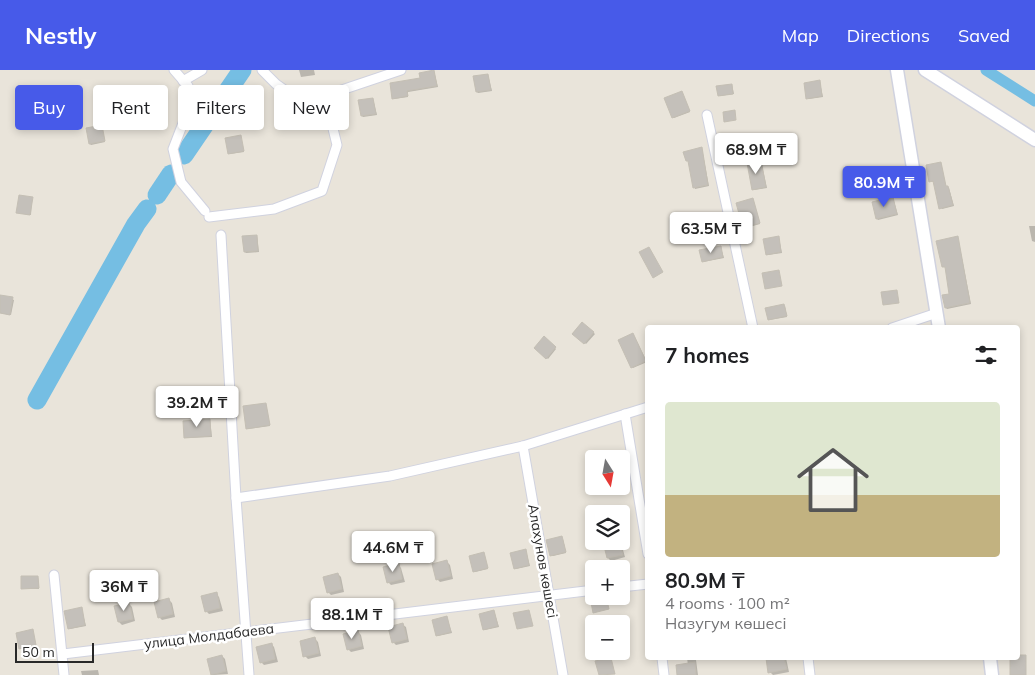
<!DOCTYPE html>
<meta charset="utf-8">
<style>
:root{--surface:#fff;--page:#f2f2f2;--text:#202124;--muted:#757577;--line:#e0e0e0;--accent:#475ae9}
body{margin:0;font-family:Mulish,sans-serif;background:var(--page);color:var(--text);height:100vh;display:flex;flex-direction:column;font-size:19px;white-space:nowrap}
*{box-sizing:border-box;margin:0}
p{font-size:16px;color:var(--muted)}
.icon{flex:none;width:28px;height:28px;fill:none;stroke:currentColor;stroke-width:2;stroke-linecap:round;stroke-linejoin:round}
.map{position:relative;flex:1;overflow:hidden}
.details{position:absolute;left:645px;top:255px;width:375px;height:335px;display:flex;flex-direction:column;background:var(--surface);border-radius:5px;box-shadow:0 2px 8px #0003}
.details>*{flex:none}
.guide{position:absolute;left:15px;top:15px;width:475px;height:45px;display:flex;gap:10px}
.needle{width:32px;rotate:169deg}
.tools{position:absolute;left:585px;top:380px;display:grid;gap:10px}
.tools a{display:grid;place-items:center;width:45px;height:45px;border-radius:5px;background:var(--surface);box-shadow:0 2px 8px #0003;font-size:25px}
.scale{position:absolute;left:15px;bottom:12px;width:79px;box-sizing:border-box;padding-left:5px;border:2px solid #282828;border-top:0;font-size:14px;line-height:18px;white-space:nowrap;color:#282828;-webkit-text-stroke:4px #fff;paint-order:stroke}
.price{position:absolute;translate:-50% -42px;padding:0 11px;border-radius:5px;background:#fff;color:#222;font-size:16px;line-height:32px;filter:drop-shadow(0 1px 2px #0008)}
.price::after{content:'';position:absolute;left:50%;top:30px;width:15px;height:11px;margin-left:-8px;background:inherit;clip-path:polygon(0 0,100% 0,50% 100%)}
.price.on{background:var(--accent);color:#fff}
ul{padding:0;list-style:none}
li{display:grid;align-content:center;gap:10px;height:265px;padding:0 20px}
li+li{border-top:1px solid var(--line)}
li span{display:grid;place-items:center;height:155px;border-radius:5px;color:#555}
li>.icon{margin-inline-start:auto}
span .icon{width:90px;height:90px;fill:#fffc;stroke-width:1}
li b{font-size:21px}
h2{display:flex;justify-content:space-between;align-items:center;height:60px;padding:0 20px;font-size:21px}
.pill{padding:0 18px;border-radius:5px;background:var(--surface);box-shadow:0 2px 8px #0003;font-size:18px;line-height:45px}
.pill.on{background:var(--accent);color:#fff}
header{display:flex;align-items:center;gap:30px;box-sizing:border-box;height:70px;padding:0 25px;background:var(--accent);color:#fff}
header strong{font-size:24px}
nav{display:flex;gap:28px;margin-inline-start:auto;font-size:18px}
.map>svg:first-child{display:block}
.shadow{fill:#0003}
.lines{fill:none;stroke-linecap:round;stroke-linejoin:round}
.canal{stroke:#75bee3;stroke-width:11}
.river{stroke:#75bee3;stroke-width:19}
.building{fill:#c4c0ba;stroke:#c4bfb4}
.street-casing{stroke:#d0d2df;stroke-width:11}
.secondary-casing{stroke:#d0d2df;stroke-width:15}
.street{stroke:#fff;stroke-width:9}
.secondary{stroke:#fff;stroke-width:12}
.labels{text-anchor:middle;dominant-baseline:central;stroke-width:5;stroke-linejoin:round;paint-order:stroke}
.street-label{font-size:14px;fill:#282828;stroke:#fff}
</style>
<header>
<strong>Nestly</strong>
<nav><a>Map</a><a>Directions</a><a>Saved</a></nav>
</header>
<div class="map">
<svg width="1035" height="605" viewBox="0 0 1035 605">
<rect width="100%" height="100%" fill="#e9e4da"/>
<!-- shadow -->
<g class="shadow">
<path d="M299,0H314L315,5L301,7Z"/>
<path d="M434,1L438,17L408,22V27L394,29L391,14L421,9Z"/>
<path d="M488,5L492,21L478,23L477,22Z"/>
<path d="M820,13L823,27L809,29L808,28Z"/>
<path d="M732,15L734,24L719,26Z"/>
<path d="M682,23L690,42L674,48L673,47Z"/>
<path d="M373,29L377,45L363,47L362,46Z"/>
<path d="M102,58L105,72L91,75L90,74Z"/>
<path d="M240,66L244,82L230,84L229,83Z"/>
<path d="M702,79L709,116L695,119L689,91H687Z"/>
<path d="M761,91L767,118L754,120L753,119Z"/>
<path d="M941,93L946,117L949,118L954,136L942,139L934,112L930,111Z"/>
<path d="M32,128L31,145L19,143L18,142Z"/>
<path d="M893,128L898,145L878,150L877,149Z"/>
<path d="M753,129L760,154L745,158L744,157Z"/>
<path d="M1029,156H1035V172L1032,171Z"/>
<path d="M257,166L259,182L246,183L245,182Z"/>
<path d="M779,168L782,183L768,185L767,184Z"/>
<path d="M958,168L971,234L947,239L946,238L951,225L946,197H943Z"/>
<path d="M721,178L724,188L703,192Z"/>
<path d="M0,226L14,230L11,245L0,243Z"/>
<path d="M785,236L787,247L769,250Z"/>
<path d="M582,253L595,264L586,274L573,263Z"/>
<path d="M633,264L647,292L633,298L632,297Z"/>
<path d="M544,268L556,279L548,289L535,278Z"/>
<path d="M266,334L270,356L248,359L247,358Z"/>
<path d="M210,350L212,367L185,368Z"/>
<path d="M563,469L566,483L553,486L551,485Z"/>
<path d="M613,471H620L621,473L625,487L611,491L608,488Z"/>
<path d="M526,481L530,496L516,499L515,498Z"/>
<path d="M484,483L488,499L475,502L474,501Z"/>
<path d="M447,492L450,495L453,509L440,512L437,509Z"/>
<path d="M398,495L401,498L405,512L391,515L388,512Z"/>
<path d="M338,504L341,507L344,522L331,525L328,522Z"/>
<path d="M38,507L39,519L22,518Z"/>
<path d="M216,524L219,527L223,541L209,544L206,541Z"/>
<path d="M169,530L172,533L175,547L162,550L159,547Z"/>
<path d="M129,534L132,537L135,551L122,555L119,552L116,537Z"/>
<path d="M82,540L86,556L70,559L69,558Z"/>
<path d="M494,541L499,557L485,560L484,559Z"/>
<path d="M447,548L452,563L438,566L437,565Z"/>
<path d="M403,555L406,557L409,572L396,575L393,572Z"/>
<path d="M33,562L36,576L22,579L20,578Z"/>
<path d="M358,562L361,565L364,579L351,582L348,579Z"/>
<path d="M315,569L318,572L321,586L308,589L305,586Z"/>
<path d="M271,574L274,577L278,592L264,595L261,592Z"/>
<path d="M222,586L225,589L228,604L213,605L212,604Z"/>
<path d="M687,588H703V589L696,590L698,605H678L688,595Z"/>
<path d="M767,588H786L789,602L773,605L770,602Z"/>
<path d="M98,600L99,605H82L81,601Z"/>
</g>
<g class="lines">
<!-- canal -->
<path class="canal" d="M986,0L1035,31"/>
<!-- river -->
<g class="river">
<path d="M184,85L242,0"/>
<path d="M157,125L171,104"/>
<path d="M37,330L136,154L147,139"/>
</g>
</g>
<!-- building -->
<g class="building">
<path d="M434,0L437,16L407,21L408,26L392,29L390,13L420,8L419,3Z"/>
<path d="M488,4L491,20L476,22L473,6Z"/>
<path d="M820,10L822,26L806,29L804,13Z"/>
<path d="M732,14L733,24L718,26L716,16Z"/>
<path d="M682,21L690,41L672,48L664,28Z"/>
<path d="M373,28L376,44L361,46L358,30Z"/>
<path d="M735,40L736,50L724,52L723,42Z"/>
<path d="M102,55L105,71L89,74L86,58Z"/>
<path d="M241,65L244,81L228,84L225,68Z"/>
<path d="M702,77L708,115L693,118L688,91H686L683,82Z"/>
<path d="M761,90L766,117L752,120L747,93Z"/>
<path d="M941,92L946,116H948L953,135L939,139L933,111L929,112L926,95Z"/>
<path d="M19,125L33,127L30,145L16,143Z"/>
<path d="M893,127L897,144L876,149L872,132Z"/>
<path d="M753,128L760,153L743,158L736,133Z"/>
<path d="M257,165L258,181L244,182L242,166Z"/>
<path d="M779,166L781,182L766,185L763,169Z"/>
<path d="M958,166L970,233L945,238L942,225L949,224L945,197H942L936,171Z"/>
<path d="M721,176L723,187L702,192L699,180Z"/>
<path d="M649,177L663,202L653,208L639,182Z"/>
<path d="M779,200L782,216L765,219L762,203Z"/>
<path d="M897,220L899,233L883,235L881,222Z"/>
<path d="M0,225L13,227L10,245L0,243Z"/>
<path d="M784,234L787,246L768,250L765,238Z"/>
<path d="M582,252L594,262L584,274L572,264Z"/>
<path d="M633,263L646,291L631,298L618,270Z"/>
<path d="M544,266L556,277L546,289L534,278Z"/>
<path d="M266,333L270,355L246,359L243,336Z"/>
<path d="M210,349L211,366L184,368L183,351Z"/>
<path d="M562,466L566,482L550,486L546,470Z"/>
<path d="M608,471H619L623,485L607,488L603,472Z"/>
<path d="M526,479L529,495L514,499L510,483Z"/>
<path d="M484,482L488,498L473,502L469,486Z"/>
<path d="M447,490L451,506L436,510L432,494Z"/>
<path d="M399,493L402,509L387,513L383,497Z"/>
<path d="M338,503L342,519L327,523L323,507Z"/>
<path d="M21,506H38L39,518L21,519Z"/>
<path d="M217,522L220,538L205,542L201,526Z"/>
<path d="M606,526L609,539L593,543L590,527Z"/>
<path d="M169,528L173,544L158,548L154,532Z"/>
<path d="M129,533L133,549L118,552L114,536Z"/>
<path d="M82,537L85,555L68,559L64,541Z"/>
<path d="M494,540L498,556L483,560L479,544Z"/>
<path d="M529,540L533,556L517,559L513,543Z"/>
<path d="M447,546L451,562L436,566L432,550Z"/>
<path d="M403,553L407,569L392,573L388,557Z"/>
<path d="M33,559L36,575L19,579L16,563Z"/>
<path d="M358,560L362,576L347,580L343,564Z"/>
<path d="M315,567L319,583L303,587L300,571Z"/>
<path d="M272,573L275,589L260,593L256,577Z"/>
<path d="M222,585L226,601L211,605L207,589Z"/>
<path d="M1018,585H1026V605H1010V588H1018Z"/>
<path d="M611,588L615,604L599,605L595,591Z"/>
<path d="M766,588H784L787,599L768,603Z"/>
<path d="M695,592L696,605H677L676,595Z"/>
</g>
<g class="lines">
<!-- street casing -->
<g class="street-casing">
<g id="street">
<path d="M174,0L188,16L185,48L173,79L181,112L205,141"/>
<path d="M262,0L276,14L303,33L401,0"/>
<path d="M183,11L202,0"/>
<path d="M707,45L753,258"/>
<path d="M209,147L274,139L322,121L337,75L325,26"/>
<path d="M221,165L236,428L249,605"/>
<path d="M892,258L937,243"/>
<path d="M625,344L648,484"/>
<path d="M523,376L563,605"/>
<path d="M236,428L390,406L523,376L648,337"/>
<path d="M54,505L64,605"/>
<path d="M621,517L648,514"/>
<path d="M63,584L594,520"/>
<path d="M662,588L664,605"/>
<path d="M808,588L810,605"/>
</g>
</g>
<!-- secondary casing -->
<g class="secondary-casing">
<g id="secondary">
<path d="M897,0L939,258"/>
<path d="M925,0L1035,70"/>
<path d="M990,588L992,605"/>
</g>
</g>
<!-- street -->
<use href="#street" class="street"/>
<!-- secondary -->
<use href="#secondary" class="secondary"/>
</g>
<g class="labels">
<!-- street labels -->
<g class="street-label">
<text transform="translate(543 491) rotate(80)">Алахунов көшесі</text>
<text transform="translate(209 566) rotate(-7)">улица Молдабаева</text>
</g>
</g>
</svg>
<div class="tools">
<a><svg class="needle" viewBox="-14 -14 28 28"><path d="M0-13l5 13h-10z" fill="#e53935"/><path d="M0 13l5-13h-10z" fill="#757577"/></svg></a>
<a><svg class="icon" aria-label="layers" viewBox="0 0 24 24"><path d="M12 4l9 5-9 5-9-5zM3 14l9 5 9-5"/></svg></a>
<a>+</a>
<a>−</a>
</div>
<div class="scale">50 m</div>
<b class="price" style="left:756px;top:105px">68.9M ₸</b>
<b class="price on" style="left:884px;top:138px">80.9M ₸</b>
<b class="price" style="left:711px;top:184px">63.5M ₸</b>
<b class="price" style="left:197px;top:358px">39.2M ₸</b>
<b class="price" style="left:393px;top:503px">44.6M ₸</b>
<b class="price" style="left:124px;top:542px">36M ₸</b>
<b class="price" style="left:352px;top:570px">88.1M ₸</b>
<div class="guide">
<a class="pill on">Buy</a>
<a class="pill">Rent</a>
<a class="pill">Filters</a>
<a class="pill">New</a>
</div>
<section class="details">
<h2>7 homes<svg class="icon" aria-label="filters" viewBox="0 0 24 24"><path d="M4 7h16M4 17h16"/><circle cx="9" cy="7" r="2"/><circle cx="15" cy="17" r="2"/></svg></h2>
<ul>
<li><span style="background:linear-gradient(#dfe7d0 60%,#c2b280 0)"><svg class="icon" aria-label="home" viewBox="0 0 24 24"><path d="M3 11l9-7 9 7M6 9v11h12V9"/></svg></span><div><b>80.9M ₸</b><p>4 rooms · 100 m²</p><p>Назугум көшесі</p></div></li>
</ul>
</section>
</div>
